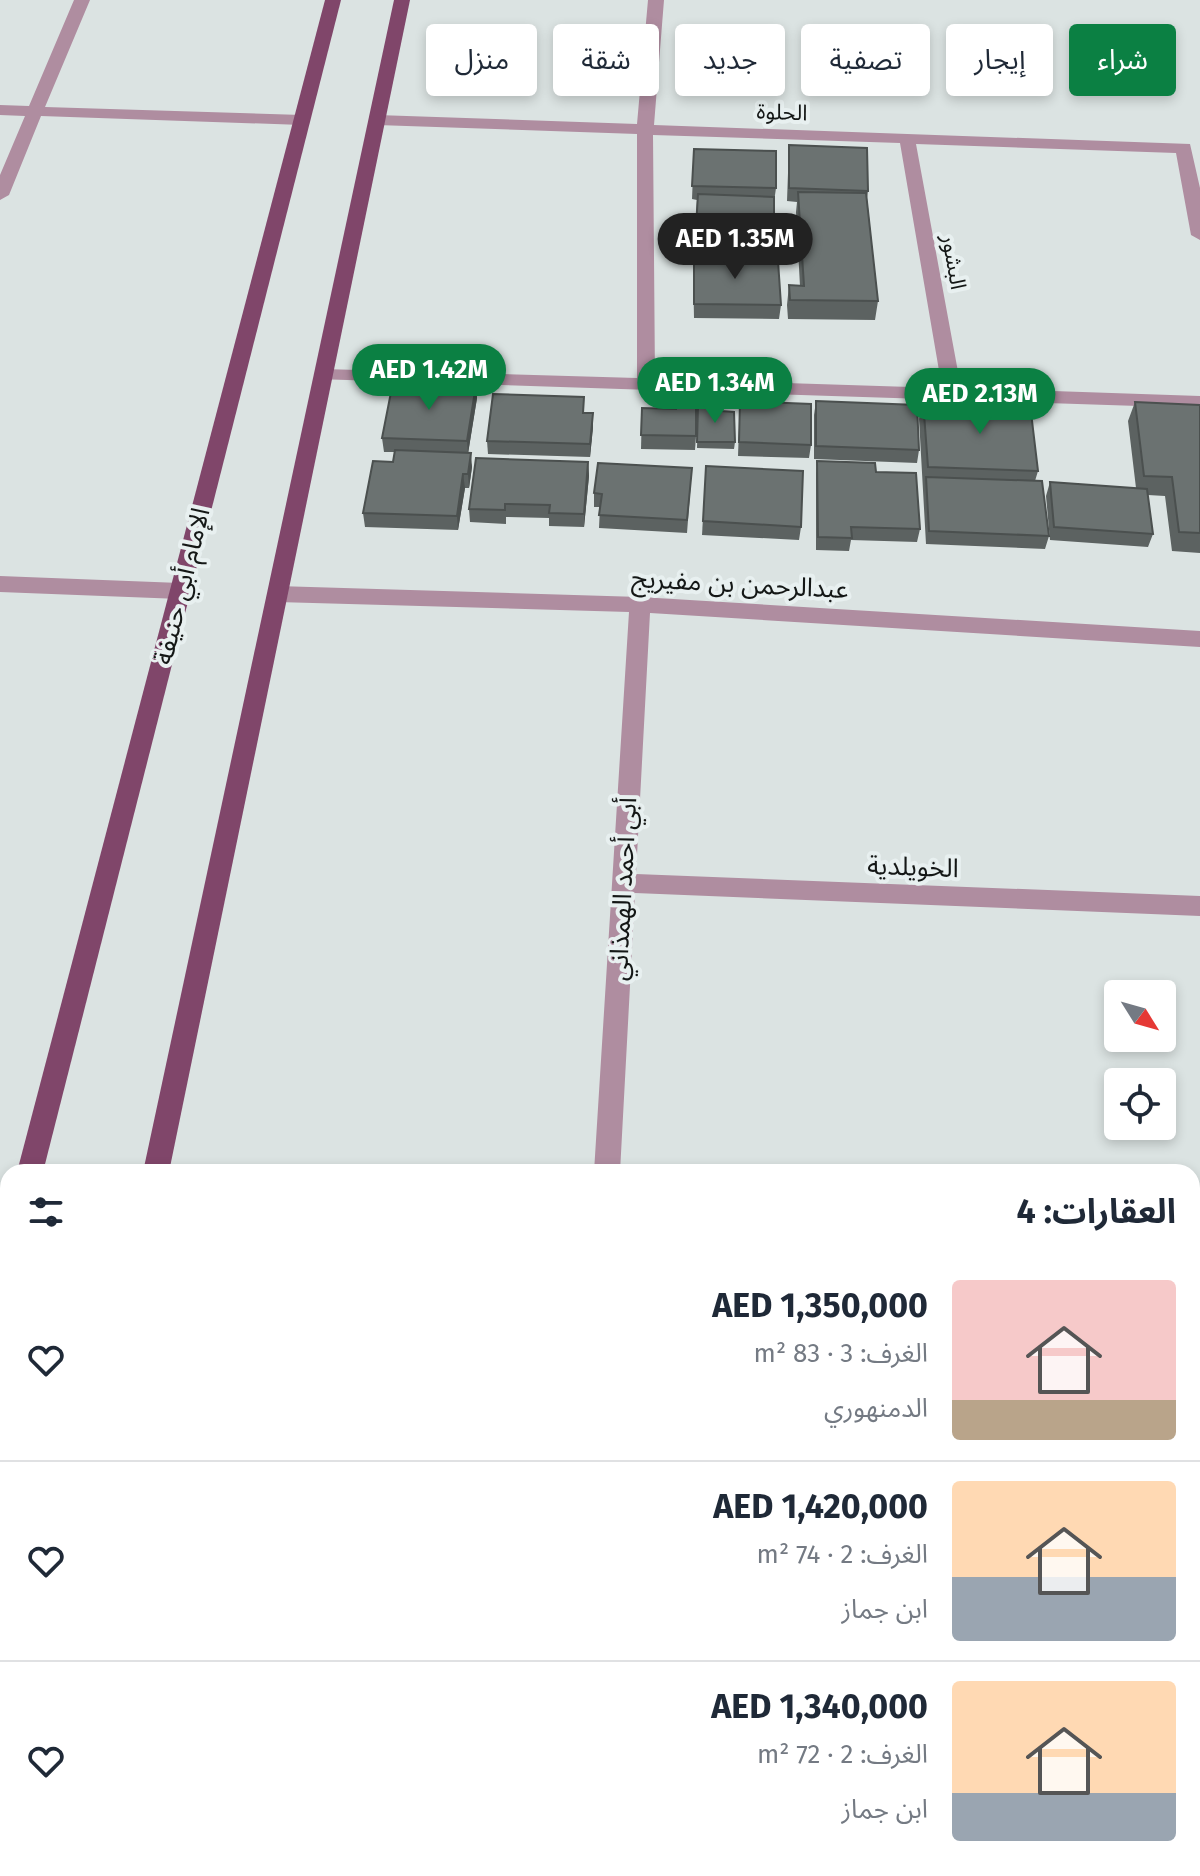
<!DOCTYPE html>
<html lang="ar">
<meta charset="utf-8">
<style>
:root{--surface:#fff;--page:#f6f6f7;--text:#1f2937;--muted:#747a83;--line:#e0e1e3;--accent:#0b8043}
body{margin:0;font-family:"Fira Sans","Noto Sans Arabic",sans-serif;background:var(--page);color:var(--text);direction:rtl;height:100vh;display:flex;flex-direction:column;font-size:30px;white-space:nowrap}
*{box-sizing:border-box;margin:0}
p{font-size:26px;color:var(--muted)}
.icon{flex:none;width:44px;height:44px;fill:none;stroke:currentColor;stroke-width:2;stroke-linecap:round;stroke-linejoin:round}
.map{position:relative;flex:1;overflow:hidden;direction:ltr}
.details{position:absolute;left:0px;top:1164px;width:1200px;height:712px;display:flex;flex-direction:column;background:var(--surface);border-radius:24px 24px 0 0;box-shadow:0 4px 12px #0003;direction:rtl}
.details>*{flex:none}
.hud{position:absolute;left:24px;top:24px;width:1152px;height:72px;direction:rtl;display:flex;gap:16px}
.needle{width:52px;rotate:127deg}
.tools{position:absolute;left:1104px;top:980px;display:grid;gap:16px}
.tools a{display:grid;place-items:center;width:72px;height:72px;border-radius:8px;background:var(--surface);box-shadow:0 4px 12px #0003;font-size:40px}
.price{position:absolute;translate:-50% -68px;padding:0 18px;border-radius:28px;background:var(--accent);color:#fff;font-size:26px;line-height:52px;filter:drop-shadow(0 2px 4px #0008)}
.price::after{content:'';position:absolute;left:50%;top:48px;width:24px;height:18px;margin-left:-12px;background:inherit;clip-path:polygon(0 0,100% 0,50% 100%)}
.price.on{background:#222;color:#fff}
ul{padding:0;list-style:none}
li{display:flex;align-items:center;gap:24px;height:200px;padding:0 24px}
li+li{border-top:2px solid var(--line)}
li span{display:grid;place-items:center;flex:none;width:224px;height:160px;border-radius:8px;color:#555}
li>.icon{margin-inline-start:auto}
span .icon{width:96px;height:96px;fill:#fffc;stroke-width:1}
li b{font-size:34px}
h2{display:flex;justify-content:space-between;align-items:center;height:96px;padding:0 24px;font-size:34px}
.tag{padding:0 28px;border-radius:8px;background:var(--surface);box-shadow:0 4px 12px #0003;font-size:28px;line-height:72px}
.tag.on{background:var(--accent);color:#fff}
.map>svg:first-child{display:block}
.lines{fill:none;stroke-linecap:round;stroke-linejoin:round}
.street{fill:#af8da0;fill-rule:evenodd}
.primary{fill:#80466a;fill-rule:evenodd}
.wall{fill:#5c6261}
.shaded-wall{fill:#4b504f}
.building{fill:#6b7271;stroke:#4b504f;stroke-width:2}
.labels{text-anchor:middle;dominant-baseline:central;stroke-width:8;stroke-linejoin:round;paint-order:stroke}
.far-street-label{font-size:22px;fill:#141716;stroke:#e8f0f0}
.street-label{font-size:26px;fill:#141716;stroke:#e8f0f0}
</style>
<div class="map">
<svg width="1200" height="1876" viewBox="0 0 1200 1876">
<rect width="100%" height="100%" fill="#dbe3e2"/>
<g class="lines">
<!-- street -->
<g class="street">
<path d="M74,0H90L45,107L302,115L310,120L302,125L41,116L9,195L0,200V175L25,116L0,115V105L29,106Z"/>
<path d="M648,0H664L654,125L1190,144L1200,188V240L1191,235L1176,153L916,144L961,388L1200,396V408L316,379L314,375L323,369L637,378V134L377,125L369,120L377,115L637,124ZM653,135L900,143L942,388L655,379Z"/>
<path d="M0,576L180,583L190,591L180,599L0,592Z"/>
<path d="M277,586L640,597L1200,631V647L650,613L636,874L1200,896V916L635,893L620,1172H594L629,612L277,602L267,594Z"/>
<rect x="0" y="1213" width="8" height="24"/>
<rect x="1192" y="1256" width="8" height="26"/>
<path d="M549,1868H581L580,1876H548Z"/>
<rect x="1048" y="1868" width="32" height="8"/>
</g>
<!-- primary -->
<g class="primary">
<path d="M325,0H341L43,1172H17Z"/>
<path d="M394,0H410L169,1172H143Z"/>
<path d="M8,1244V1298L0,1301V1247Z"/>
<path d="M8,1841V1868H22L20,1876H0V1844Z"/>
</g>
</g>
<!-- wall -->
<g class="wall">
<path d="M789,145L868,191L867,198L878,301L875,320L788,319L787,305L789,285L800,286L796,212L797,202L787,201Z"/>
<path d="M694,149L776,188L774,202L772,260L723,259V261L781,305L779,319L694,318L693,266L697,200L692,199Z"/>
<path d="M476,385L477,398L468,453L472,467L469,488H465L458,530L365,527L363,513L393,462L395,452H384L382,438Z"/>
<path d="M923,400L1038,471L1035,481L1049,536L1045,549L926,544L919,419Z"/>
<path d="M740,401L811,445L809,458L738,456Z"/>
<path d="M816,401L919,450L917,463L814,459V415Z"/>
<path d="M1135,402L1200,405V553L1172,551L1165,496L1148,495L1153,534L1148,547L1050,540L1046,496L1050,482L1136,488L1128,421Z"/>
<path d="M698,406L721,411L735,442L734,449L697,448Z"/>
<path d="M642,408L696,436L695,450L641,449Z"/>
<path d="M584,413L593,427L590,457L488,454L487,441Z"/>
<path d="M817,461L876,472L920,529L917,542L851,540L849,551L816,550V474Z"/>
<path d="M588,462L589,476L584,527L549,526V518L506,517V524L470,522L469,509Z"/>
<path d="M706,466L801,527L799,540L702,535Z"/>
<path d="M692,468L687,533L599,528L600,507H594V493Z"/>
</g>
<!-- shaded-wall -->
<g class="shaded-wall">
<path d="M476,385L477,398L468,454L467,441Z"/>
<path d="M593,413V427L590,457V444Z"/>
<path d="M471,453L472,467L469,488L468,474Z"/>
<path d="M588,462L589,476L584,527V514Z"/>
<path d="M463,474L465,488L458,530L457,516Z"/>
</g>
<!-- building -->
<g class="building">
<path d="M789,145L867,148L868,191L789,188Z"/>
<path d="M694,149L776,151V188L692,186Z"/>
<path d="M798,192L866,193L878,301L790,300L789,285L804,286Z"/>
<path d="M698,194L774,197V247L695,244Z"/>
<path d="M694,253H722L723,261H778L781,305L694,304Z"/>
<path d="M393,382L476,385L467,441L382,438Z"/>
<path d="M493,394L584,397L583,413H593L590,444L487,441Z"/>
<path d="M923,400L1030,404L1038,471L928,467Z"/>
<path d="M740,401L811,404V445L739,442Z"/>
<path d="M816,401L917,405L919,450L816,446Z"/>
<path d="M1135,402L1200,405V533L1179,532L1172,477L1144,476Z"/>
<path d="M676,404H696V436L641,435L642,408L676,409Z"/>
<path d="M698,406H721V411L734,412L735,442H697Z"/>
<path d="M395,450L471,453L468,474H463L457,516L363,513L373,461L393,462Z"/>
<path d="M476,458L588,462L584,514L549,513L550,505L505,504V510L469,509Z"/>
<path d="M817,461L875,463L876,472L916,473L920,529L851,527L852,538L818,537Z"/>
<path d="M598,463L692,468L687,520L599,515L602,494L594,493Z"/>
<path d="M706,466L803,471L801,527L703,521Z"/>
<path d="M926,477L1042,481L1049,536L929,531Z"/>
<path d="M1050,482L1147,489L1153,534L1054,527Z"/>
</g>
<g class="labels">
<!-- far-street labels -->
<g class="far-street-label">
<text transform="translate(782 112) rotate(2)">الحلوة</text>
<text transform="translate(954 262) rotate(80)">البشور</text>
</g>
<!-- street labels -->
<g class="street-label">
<text transform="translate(740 584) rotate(3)">عبدالرحمن بن مفيريج</text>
<text transform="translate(182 586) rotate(-76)">الإمام أبي حنيفة</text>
<text transform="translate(913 867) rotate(2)">الخويلدية</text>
<text transform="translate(623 889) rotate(-87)">أبي أحمد الهمذاني</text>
</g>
</g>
</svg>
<div class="tools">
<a><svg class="needle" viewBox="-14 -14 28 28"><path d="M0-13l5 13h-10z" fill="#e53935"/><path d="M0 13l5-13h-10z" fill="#747a83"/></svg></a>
<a><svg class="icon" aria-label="locate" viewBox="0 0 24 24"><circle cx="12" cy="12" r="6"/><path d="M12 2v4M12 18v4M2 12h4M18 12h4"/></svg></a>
</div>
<b class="price on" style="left:735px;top:281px">AED 1.35M</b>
<b class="price" style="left:429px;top:412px">AED 1.42M</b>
<b class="price" style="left:715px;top:425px">AED 1.34M</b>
<b class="price" style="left:980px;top:436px">AED 2.13M</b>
<div class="hud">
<a class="tag on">شراء</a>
<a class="tag">إيجار</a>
<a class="tag">تصفية</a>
<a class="tag">جديد</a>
<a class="tag">شقة</a>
<a class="tag">منزل</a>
</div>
<section class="details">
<h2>العقارات: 4<svg class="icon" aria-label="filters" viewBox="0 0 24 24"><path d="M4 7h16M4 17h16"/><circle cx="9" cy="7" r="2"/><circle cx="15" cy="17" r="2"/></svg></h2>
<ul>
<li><span style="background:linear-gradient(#f6c9c9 75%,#b9a48a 0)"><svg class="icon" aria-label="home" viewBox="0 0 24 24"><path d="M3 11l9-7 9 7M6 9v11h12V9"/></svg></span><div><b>AED 1,350,000</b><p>الغرف: 3 · 83 m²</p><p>الدمنهوري</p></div><svg class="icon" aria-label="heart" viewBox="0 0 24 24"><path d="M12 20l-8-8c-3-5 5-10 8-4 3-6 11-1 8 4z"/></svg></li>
<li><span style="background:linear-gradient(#ffd9b3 60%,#9aa5b1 0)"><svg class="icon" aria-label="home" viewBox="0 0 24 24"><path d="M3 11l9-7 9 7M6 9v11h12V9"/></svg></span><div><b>AED 1,420,000</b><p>الغرف: 2 · 74 m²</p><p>ابن جماز</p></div><svg class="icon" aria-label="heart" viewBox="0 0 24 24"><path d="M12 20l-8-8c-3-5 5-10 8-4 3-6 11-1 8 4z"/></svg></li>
<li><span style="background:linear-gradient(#ffd9b3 70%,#9aa5b1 0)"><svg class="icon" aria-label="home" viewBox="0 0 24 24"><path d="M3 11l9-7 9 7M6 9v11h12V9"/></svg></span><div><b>AED 1,340,000</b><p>الغرف: 2 · 72 m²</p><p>ابن جماز</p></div><svg class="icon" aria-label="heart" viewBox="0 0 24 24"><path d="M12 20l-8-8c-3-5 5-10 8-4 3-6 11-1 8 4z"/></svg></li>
</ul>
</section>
</div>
